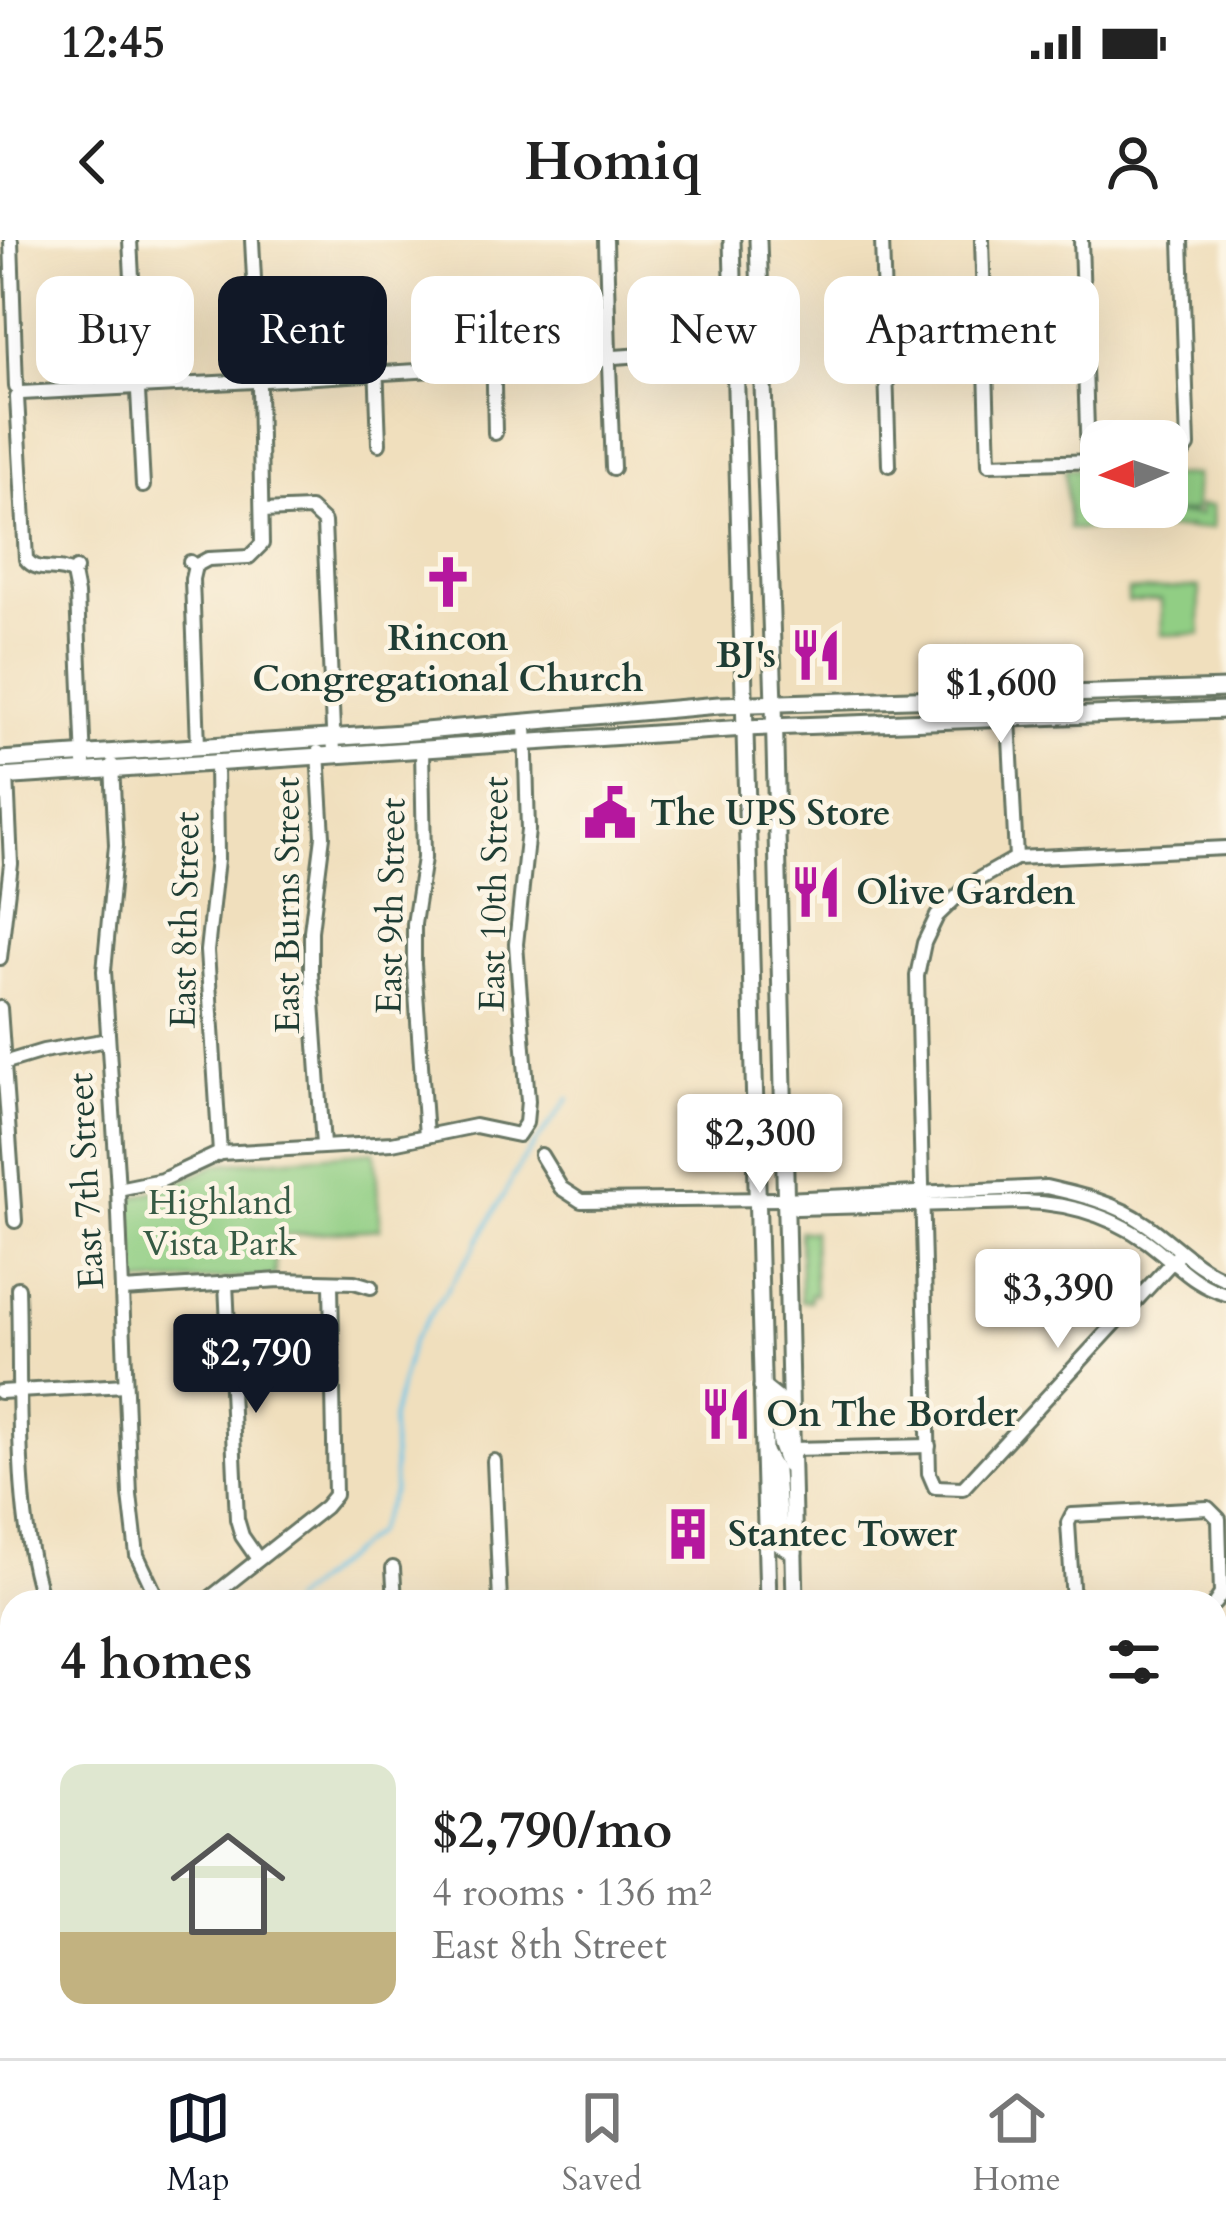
<!DOCTYPE html>
<meta charset="utf-8">
<style>
:root{--surface:#fff;--page:#f2f2f2;--text:#222;--muted:#767676;--line:#e0e0e0;--accent:#111827}
body{margin:0;font-family:Cardo,serif;background:var(--page);color:var(--text);height:100vh;display:flex;flex-direction:column;font-size:45px;white-space:nowrap}
*{box-sizing:border-box;margin:0}
p{font-size:39px;color:var(--muted)}
.icon{flex:none;width:66px;height:66px;fill:none;stroke:currentColor;stroke-width:2;stroke-linecap:round;stroke-linejoin:round}
.map{position:relative;flex:1;overflow:hidden}
.drawer{position:absolute;left:0px;top:1350px;width:1227px;height:468px;display:flex;flex-direction:column;background:var(--surface);border-radius:36px 36px 0 0;box-shadow:0 12px 48px #0002}
.drawer>*{flex:none}
.guide{position:absolute;left:36px;top:36px;width:1155px;height:108px;display:flex;gap:24px}
.needle{width:78px;rotate:268deg}
.buttons{position:absolute;left:1080px;top:180px;display:grid;gap:24px}
.buttons a{display:grid;place-items:center;width:108px;height:108px;border-radius:24px;background:var(--surface);box-shadow:0 12px 48px #0002;font-size:60px}
.price{position:absolute;translate:-50% -102px;padding:0 27px;border-radius:12px;background:#fff;color:#222;font-size:39px;line-height:78px;filter:drop-shadow(0 3px 6px #0008)}
.price::after{content:'';position:absolute;left:50%;top:72px;width:36px;height:27px;margin-left:-18px;background:inherit;clip-path:polygon(0 0,100% 0,50% 100%)}
.price.active{background:var(--accent);color:#fff}
ul{padding:0;list-style:none}
li{display:flex;align-items:center;gap:36px;height:300px;padding:0 60px}
li+li{border-top:3px solid var(--line)}
li span{display:grid;place-items:center;flex:none;width:336px;height:240px;border-radius:24px;color:#555}
li>.icon{margin-inline-start:auto}
span .icon{width:144px;height:144px;fill:#fffc;stroke-width:1}
li b{font-size:51px}
h2{display:flex;justify-content:space-between;align-items:center;height:144px;padding:0 60px;font-size:51px}
.pill{padding:0 42px;border-radius:24px;background:var(--surface);box-shadow:0 12px 48px #0002;font-size:42px;line-height:108px}
.pill.active{background:var(--accent);color:#fff}
.status{display:flex;justify-content:space-between;align-items:center;height:84px;padding:0 60px;background:var(--surface);direction:ltr}
.status svg{height:33px;fill:currentColor}
header{display:flex;justify-content:space-between;align-items:center;height:156px;padding:0 60px;background:var(--surface);font-size:54px;font-weight:800}
.menu{display:flex;justify-content:space-around;align-items:center;height:168px;border-top:3px solid var(--line);background:var(--surface);font-size:33px;color:var(--muted)}
.menu a{display:grid;justify-items:center;gap:6px}
.menu .active{color:var(--accent)}
.map>svg:first-child{display:block}
.green{fill:#91ce84;stroke:#58865c;stroke-width:3}
.lines{fill:none;stroke-linecap:round;stroke-linejoin:round}
.stream{stroke:#6ac4e8;stroke-width:3}
.minor-casing{stroke:#687664;stroke-width:18}
.major-casing{stroke:#687664;stroke-width:21}
.minor{stroke:#fff;stroke-width:12}
.major{stroke:#fff;stroke-width:15}
.labels{text-anchor:middle;dominant-baseline:central;stroke-width:9;stroke-linejoin:round;paint-order:stroke}
.poi-label{font-size:36px;font-weight:bold;fill:#1f3d34;stroke:#fcf5e5;text-anchor:start}
.street-label{font-size:36px;fill:#1f3d34;stroke:#fcf5e5}
.park-label{font-size:36px;fill:#365a44;stroke:#fcf5e5}
</style>
<div class="status"><b>12:45</b><svg viewBox="0 0 49 12"><path d="M0 12V9h3v3zM5 12V6h3v6zM10 12V3h3v9zM15 12V0h3v12zM26 1h20v11H26zM47 4h2v5h-2z"/></svg></div>
<header><svg class="icon" aria-label="back" viewBox="0 0 24 24"><path d="M15 5l-7 7 7 7"/></svg>Homiq<svg class="icon" aria-label="person" viewBox="0 0 24 24"><circle cx="12" cy="8" r="4"/><path d="M4 21q1-7 8-7t8 7"/></svg></header>
<div class="map">
<svg width="1226" height="1818" viewBox="0 0 1226 1818">
<rect width="100%" height="100%" fill="#fcf5e5"/>
<filter id="ink" filterUnits="userSpaceOnUse"><feTurbulence type="fractalNoise" baseFrequency=".00833" numOctaves="2"/><feDisplacementMap in="SourceGraphic" scale="24" xChannelSelector="R" yChannelSelector="G"/><feConvolveMatrix kernelMatrix="1 2 1 2 8 2 1 2 1" color-interpolation-filters="sRGB"/></filter>
<filter id="wash" filterUnits="userSpaceOnUse"><feTurbulence type="fractalNoise" baseFrequency=".004" numOctaves="4" result="noise"/><feDisplacementMap in="SourceGraphic" scale="48" xChannelSelector="R" yChannelSelector="G"/><feGaussianBlur stdDeviation="2.7" result="paint"/><feColorMatrix in="noise" values="0 0 0 0 0 0 0 0 0 0 0 0 0 0 0 0 0 1.4 0 .05"/><feComposite in="paint" operator="in"/></filter>
<g filter="url(#wash)">
<rect width="100%" height="100%" fill="#f0dfbd"/>
<!-- green -->
<g class="green">
<path d="M1167,228L1168,236L1195,235V271L1169,274L1200,275V266H1212L1213,288L1189,289L1188,285L1187,289H1069L1065,229H1101V267H1167Z"/>
<path d="M1199,347L1201,394L1162,395L1161,360L1128,362V351Z"/>
<path d="M375,911L380,989L274,996L275,1036L132,1044L128,959L171,946L218,924Z"/>
<path d="M800,991H813L815,1054H810V1061H801Z"/>
</g>
<g class="lines">
<!-- stream -->
<g class="stream">
<path d="M290,1362L375,1293L394,1250L392,1178L412,1102L474,1009L521,923L569,858"/>
<path d="M0,1665L12,1658"/>
</g>
</g>
</g>
<g filter="url(#ink)">
<g class="lines">
<!-- minor casing -->
<g class="minor-casing">
<g id="minor">
<path d="M11,0L16,147"/>
<path d="M130,0L143,246"/>
<path d="M252,0L259,135"/>
<path d="M606,0L609,114"/>
<path d="M882,0L889,225"/>
<path d="M982,0L989,224L1101,221"/>
<path d="M1081,0L1088,221"/>
<path d="M492,55L495,193"/>
<path d="M374,66L379,204"/>
<path d="M614,117L761,107"/>
<path d="M699,118L721,117L735,128"/>
<path d="M609,125L613,228"/>
<path d="M265,140L604,120"/>
<path d="M21,153L254,141"/>
<path d="M17,157L26,319C38,335 57,323 73,334L76,329"/>
<path d="M1167,219L1181,215L1188,206L1181,0"/>
<path d="M262,271L310,269L324,282L334,513"/>
<path d="M190,322L195,326L208,319L249,317L262,304L259,147"/>
<path d="M195,326L192,339L198,506"/>
<path d="M73,334L77,354L84,523"/>
<path d="M1008,458L1016,618"/>
<path d="M422,509L424,618L414,684V724L426,896"/>
<path d="M318,512L323,596L311,691V733L323,905"/>
<path d="M216,521L217,619L207,711L220,913"/>
<path d="M112,525L116,605L104,731L118,949L130,1255L137,1315L159,1362"/>
<path d="M0,718L11,624L7,536"/>
<path d="M0,768L15,981"/>
<path d="M0,824L43,811L108,800"/>
<path d="M541,915L561,948L581,961L784,959"/>
<path d="M118,949L162,940L220,913L392,903L475,886L518,895L526,883L528,861L516,704L528,590L525,482"/>
<path d="M1181,1012L963,1248L935,1247L929,1233L917,736L924,703L937,676L970,644L1016,618L1226,608"/>
<path d="M1226,1039C1195,1028 1173,1002 1146,984C1116,963 1081,955 1046,947L784,959L797,968L1024,962C1075,963 1124,980 1163,1014C1184,1031 1199,1047 1226,1054"/>
<path d="M226,1043L237,1279L242,1296L258,1319"/>
<path d="M18,1048C21,1142 13,1275 43,1362"/>
<path d="M123,1050L280,1040L354,1042L371,1047"/>
<path d="M0,1152L125,1145"/>
<path d="M791,1209L929,1206"/>
<path d="M494,1221L500,1362"/>
<path d="M393,1328L395,1362"/>
<path d="M205,1362L325,1267L335,1255L331,1044"/>
<path d="M1073,1362L1068,1283L1072,1275L1208,1268L1219,1279L1221,1354L1215,1363"/>
<path d="M1215,1425H1226"/>
<path d="M0,1502L12,1501"/>
<path d="M1215,1792L1226,1791"/>
<path d="M566,1806L567,1818"/>
<path d="M829,1806V1818"/>
<path d="M952,1806L953,1818"/>
<path d="M1181,1806L1182,1818"/>
<path d="M1047,1818L1111,1806"/>
</g>
</g>
<!-- major casing -->
<g class="major-casing">
<g id="major">
<path d="M732,0L768,1362"/>
<path d="M758,0L774,463L795,1362"/>
<path d="M0,520L402,493L719,465L1226,449"/>
<path d="M0,537L745,488L1226,470"/>
<path d="M762,1147L777,1159L780,1203L788,1225"/>
<path d="M765,1214L775,1231L780,1304L794,1312"/>
<path d="M789,1806L790,1818"/>
<path d="M815,1806L816,1818"/>
</g>
</g>
<!-- minor -->
<use href="#minor" class="minor"/>
<!-- major -->
<use href="#major" class="major"/>
</g>
</g>
<!-- icons -->
<defs>
<g id="church-bare" transform="scale(4.14)"><path d="M-1.2-6h2.4v3.5h3.3v2.4h-3.3V6h-2.4V-.1h-3.3v-2.4h3.3Z" fill="#b5179e" stroke="#fcf5e5" stroke-width="2.5" paint-order="stroke"/></g>
<g id="restaurant-bare" transform="scale(4.14)"><path d="M-5-6h1v4h1v-4h1v4h1v-4h1v5L-1.5 .5V6h-2V.5L-5-1ZM5-6V6H3V1.5H1.5Q1.5-4 5-6Z" fill="#b5179e" stroke="#fcf5e5" stroke-width="2.5" paint-order="stroke"/></g>
<g id="civic-bare" transform="scale(4.14)"><path d="M-.6-6.5H3V-4.5H.6V-3L4-1V1h2V6H-6V1h2V-1L-.6-3ZM-1.2 2.5V6h2.4V2.5Z" fill="#b5179e" stroke="#fcf5e5" stroke-width="2.5" paint-order="stroke"/></g>
<g id="building-bare" transform="scale(4.14)"><path d="M-4-6H4V6H1V3H-1V6H-4ZM-2.5-4.3h1.7v1.8h-1.7ZM.8-4.3h1.7v1.8H.8ZM-2.5-1h1.7V.8h-1.7ZM.8-1h1.7V.8H.8Z" fill="#b5179e" stroke="#fcf5e5" stroke-width="2.5" paint-order="stroke"/></g>
</defs>
<g fill-rule="evenodd">
<use href="#church-bare" x="448" y="342"/>
<use href="#restaurant-bare" x="816" y="415"/>
<use href="#civic-bare" x="610" y="573"/>
<use href="#restaurant-bare" x="816" y="652"/>
<use href="#restaurant-bare" x="726" y="1174"/>
<use href="#building-bare" x="688" y="1294"/>
</g>
<g class="labels">
<!-- poi labels -->
<g class="poi-label">
<text x="448" y="398" text-anchor="middle">Rincon<tspan x="448" dy="41">Congregational Church</tspan></text>
<text x="776" y="415" text-anchor="end">BJ's</text>
<text x="650" y="573">The UPS Store</text>
<text x="856" y="652">Olive Garden</text>
<text x="766" y="1174">On The Border</text>
<text x="728" y="1294">Stantec Tower</text>
</g>
<!-- street labels -->
<g class="street-label">
<text transform="translate(494 654) rotate(-89)">East 10th Street</text>
<text transform="translate(287 665) rotate(-90)">East Burns Street</text>
<text transform="translate(391 666) rotate(-89)">East 9th Street</text>
<text transform="translate(185 680) rotate(-89)">East 8th Street</text>
<text transform="translate(86 941) rotate(-93)">East 7th Street</text>
</g>
<!-- park labels -->
<g class="park-label">
<text x="220" y="962">Highland<tspan x="220" dy="41">Vista Park</tspan></text>
</g>
</g>
</svg>
<div class="buttons">
<a><svg class="needle" viewBox="-14 -14 28 28"><path d="M0-13l5 13h-10z" fill="#e53935"/><path d="M0 13l5-13h-10z" fill="#767676"/></svg></a>
</div>
<b class="price" style="left:1001px;top:506px">$1,600</b>
<b class="price" style="left:760px;top:956px">$2,300</b>
<b class="price" style="left:1058px;top:1111px">$3,390</b>
<b class="price active" style="left:256px;top:1176px">$2,790</b>
<div class="guide">
<a class="pill">Buy</a>
<a class="pill active">Rent</a>
<a class="pill">Filters</a>
<a class="pill">New</a>
<a class="pill">Apartment</a>
</div>
<section class="drawer">
<h2>4 homes<svg class="icon" aria-label="filters" viewBox="0 0 24 24"><path d="M4 7h16M4 17h16"/><circle cx="9" cy="7" r="2"/><circle cx="15" cy="17" r="2"/></svg></h2>
<ul>
<li><span style="background:linear-gradient(#dfe7d0 70%,#c2b280 0)"><svg class="icon" aria-label="home" viewBox="0 0 24 24"><path d="M3 11l9-7 9 7M6 9v11h12V9"/></svg></span><div><b>$2,790/mo</b><p>4 rooms · 136 m²</p><p>East 8th Street</p></div></li>
</ul>
</section>
</div>
<nav class="menu">
<a class="active"><svg class="icon" aria-label="map" viewBox="0 0 24 24"><path d="M3 6l6-2 6 2 6-2v14l-6 2-6-2-6 2zM9 4v14M15 6v14"/></svg>Map</a>
<a><svg class="icon" aria-label="saved" viewBox="0 0 24 24"><path d="M7 4h10v16l-5-4-5 4z"/></svg>Saved</a>
<a><svg class="icon" aria-label="home" viewBox="0 0 24 24"><path d="M3 11l9-7 9 7M6 9v11h12V9"/></svg>Home</a>
</nav>
